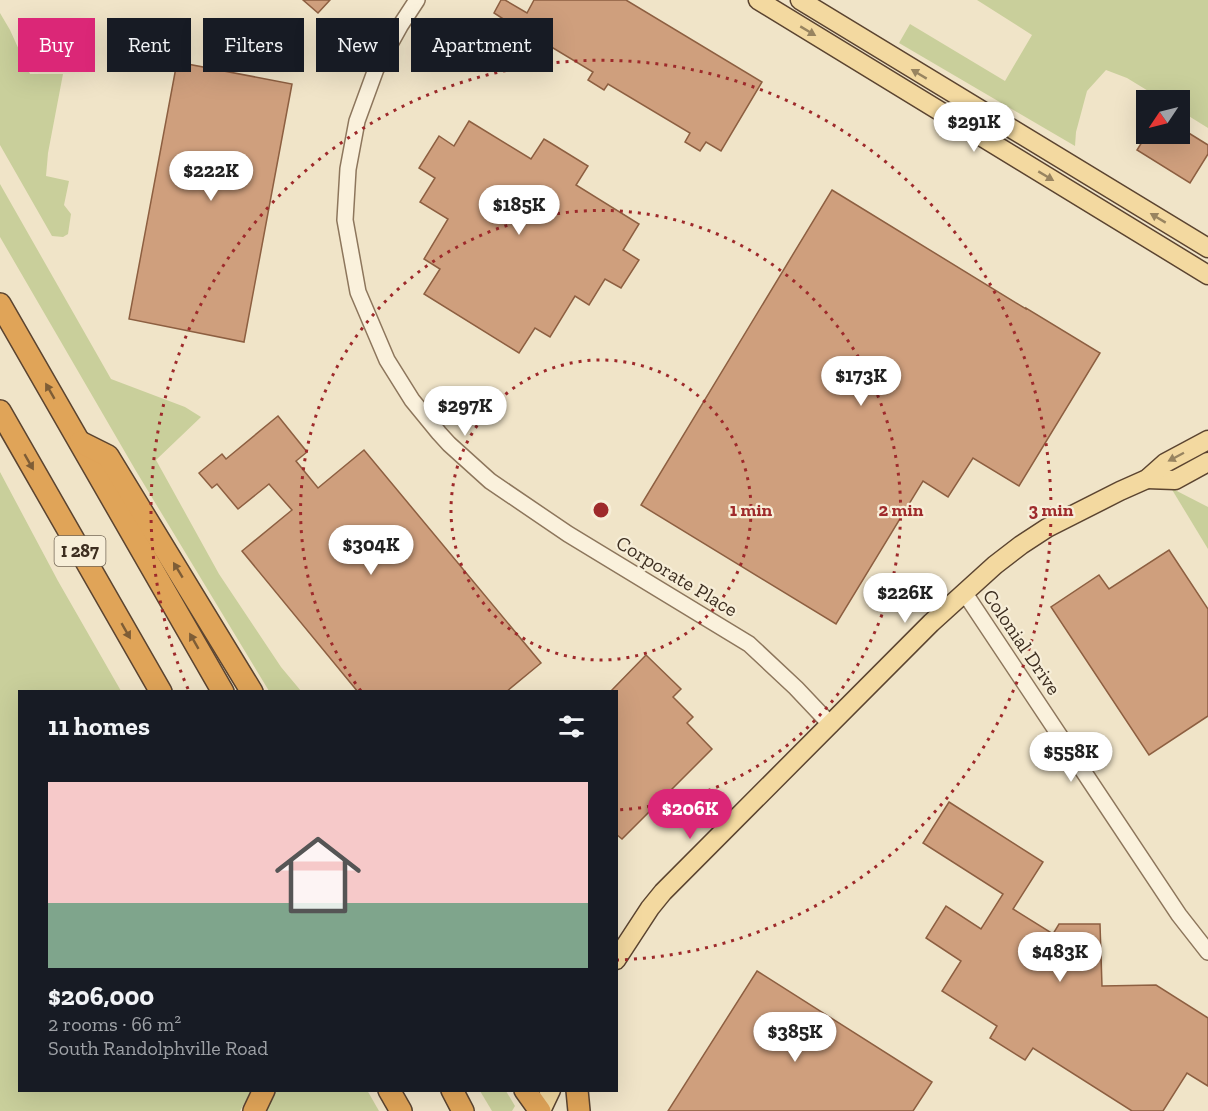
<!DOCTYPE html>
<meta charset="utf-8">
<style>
:root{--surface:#171b24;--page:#242831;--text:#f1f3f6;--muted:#9ea1a6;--line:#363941;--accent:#db2777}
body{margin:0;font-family:"Zilla Slab",serif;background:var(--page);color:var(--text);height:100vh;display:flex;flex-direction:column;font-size:22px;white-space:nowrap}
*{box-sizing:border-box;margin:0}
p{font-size:20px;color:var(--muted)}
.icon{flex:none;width:33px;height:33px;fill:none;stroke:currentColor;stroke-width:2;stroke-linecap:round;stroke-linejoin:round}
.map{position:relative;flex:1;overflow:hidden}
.sheet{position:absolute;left:18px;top:690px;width:600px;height:402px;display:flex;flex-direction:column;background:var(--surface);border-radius:0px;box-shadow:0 6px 24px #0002}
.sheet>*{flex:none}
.guide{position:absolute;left:18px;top:18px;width:600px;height:54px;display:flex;gap:12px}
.needle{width:39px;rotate:235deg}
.fabs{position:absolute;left:1136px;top:90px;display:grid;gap:12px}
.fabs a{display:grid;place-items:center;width:54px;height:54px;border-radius:0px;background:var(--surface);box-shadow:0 6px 24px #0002;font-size:30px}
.price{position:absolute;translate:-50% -51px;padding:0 14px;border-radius:21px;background:#fff;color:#222;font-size:20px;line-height:39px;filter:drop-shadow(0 2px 3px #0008)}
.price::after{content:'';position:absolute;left:50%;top:36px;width:18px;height:14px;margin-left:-9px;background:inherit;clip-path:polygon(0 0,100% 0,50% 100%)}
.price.on{background:var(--accent);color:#fff}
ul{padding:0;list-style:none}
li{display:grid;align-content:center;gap:12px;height:318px;padding:0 30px}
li+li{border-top:2px solid var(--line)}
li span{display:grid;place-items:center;height:186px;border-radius:0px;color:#555}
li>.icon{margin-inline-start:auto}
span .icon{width:108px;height:108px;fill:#fffc;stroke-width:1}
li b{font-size:26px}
h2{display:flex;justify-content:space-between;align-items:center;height:72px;padding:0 30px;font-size:26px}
.tag{padding:0 21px;border-radius:0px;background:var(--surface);box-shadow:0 6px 24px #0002;font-size:21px;line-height:54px}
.tag.on{background:var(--accent);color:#fff}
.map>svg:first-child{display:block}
.green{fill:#c9cf9b}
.building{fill:#cf9f7d;stroke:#8d5f41;stroke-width:1.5}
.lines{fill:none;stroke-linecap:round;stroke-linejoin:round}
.minor-casing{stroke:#8d765c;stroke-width:18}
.major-casing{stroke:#5b4430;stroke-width:21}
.highway-casing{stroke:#5b4430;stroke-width:24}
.minor{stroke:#faf1dc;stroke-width:15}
.major{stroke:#f3d9a0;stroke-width:18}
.highway{stroke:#e0a458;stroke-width:21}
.oneway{fill:#988460}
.oneway2{fill:#7e5d36}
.ring{fill:none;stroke:#9e2a2b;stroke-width:3;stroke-dasharray:3 6}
.labels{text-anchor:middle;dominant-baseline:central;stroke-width:4.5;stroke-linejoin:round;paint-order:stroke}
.shield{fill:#f7eed8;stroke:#756857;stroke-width:1.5}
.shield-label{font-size:18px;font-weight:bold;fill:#3d2e20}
.street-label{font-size:20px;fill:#3d2e20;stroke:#f7eed8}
.centre{fill:#9e2a2b;stroke:#f7eed8;stroke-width:3}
.ring-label{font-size:18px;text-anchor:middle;font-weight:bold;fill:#9e2a2b;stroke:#f7eed8;stroke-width:4.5;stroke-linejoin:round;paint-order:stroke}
</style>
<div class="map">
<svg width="1208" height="1111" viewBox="0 0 1208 1111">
<rect width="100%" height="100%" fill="#f0e4c8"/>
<!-- green -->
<g class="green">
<path d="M977,0H1208V128L1179,110V100H1163L1127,78L1106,70L1087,91L1076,132L1075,146L899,43L910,24L1005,81L1032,35Z"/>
<path d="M0,13L10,30L30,74H63L48,153L46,176L69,181L64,205L71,214L68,234L63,237L52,236L0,145Z"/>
<path d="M0,184L111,379L185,407L201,417L156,460L219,574L281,667L301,691H269L136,471L0,237Z"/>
<path d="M0,472L58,581L121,691L20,692V1090L251,1091L240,1111H0Z"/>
<path d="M1171,488L1208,507V549Z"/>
<path d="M367,1090L379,1111H265L276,1091Z"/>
<path d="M480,1091H506L515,1106L512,1111H492Z"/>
</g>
<!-- building -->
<g class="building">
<path d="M303,0H330L318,13Z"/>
<path d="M501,0H505L527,13L534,0H626L762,82L721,151L706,142L700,151L685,142L690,133L608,84L604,90L588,80L593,72L520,28L514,37L500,28L505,20L494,13Z"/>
<path d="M177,62L292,84L244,342L129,319Z"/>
<path d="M469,121L531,159L544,139L549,142L588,166L576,185L639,224L623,250L639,260L621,288L605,279L589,305L575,296L550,337L535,328L519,353L424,294L440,269L424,259L448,219L420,202L435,178L419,168L439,136L454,146Z"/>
<path d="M1179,127L1208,145V154L1190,183L1137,150L1147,134H1179Z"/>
<path d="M832,190L1026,309V308L1100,353L1019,486L973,458L948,497L923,481L836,624L641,505Z"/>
<path d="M278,416L307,452L296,461L318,488L364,450L541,663L506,692H358L242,551L292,510L269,484L238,509L217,484L212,488L199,473L222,454L226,459Z"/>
<path d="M1169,550L1208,609V716L1149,755L1051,607L1099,575L1109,589Z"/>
<path d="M646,655L681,689L673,697L693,717L687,723L712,749L622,839L616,834V692H610Z"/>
<path d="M949,802L1043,862L1013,909L1053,934L1059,924H1100L1102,986L1156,985L1208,1018V1086L1187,1073L1163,1111H1132L1033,1048L1025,1060L990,1038L997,1026L942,991L961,961L926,938L946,906L981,929L1003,894L923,843Z"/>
<path d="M757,971L932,1082L913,1111H668Z"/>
</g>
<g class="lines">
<!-- minor casing -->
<g class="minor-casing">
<g id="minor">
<path d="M417,0L400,26L376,69L357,121L348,169L345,220L358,292L387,360L412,400L439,433L449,444L490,481L568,534L749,644L796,688L831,725"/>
<path d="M964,592L1179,915L1208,952"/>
</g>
</g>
<!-- major casing -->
<g class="major-casing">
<g id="major">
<path d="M758,0L1208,275"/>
<path d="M800,0L1208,248"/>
<path d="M1147,479L1175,480L1208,462"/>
<path d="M616,960L650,908L663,892L931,623L995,565L1021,545L1047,528L1120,491L1147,479L1165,463L1208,440"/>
<path d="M541,1111L551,1090"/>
</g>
</g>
<!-- highway casing -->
<g class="highway-casing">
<g id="highway">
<path d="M0,304L223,692"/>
<path d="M0,411L161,692"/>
<path d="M80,442L108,456L252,692"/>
<path d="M389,1090L401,1111"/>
<path d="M452,1090L463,1111"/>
<path d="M525,1090L540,1111"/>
<path d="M577,1090L579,1111"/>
<path d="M254,1111L264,1090"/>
</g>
</g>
<!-- minor -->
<use href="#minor" class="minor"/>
<!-- major -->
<use href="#major" class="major"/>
<!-- highway -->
<use href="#highway" class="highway"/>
</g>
<!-- one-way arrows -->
<defs><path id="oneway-solid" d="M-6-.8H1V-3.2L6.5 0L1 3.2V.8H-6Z" transform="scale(1.5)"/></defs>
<g class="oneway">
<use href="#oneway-solid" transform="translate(808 31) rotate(31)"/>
<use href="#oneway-solid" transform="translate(919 74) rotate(-149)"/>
<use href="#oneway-solid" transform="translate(1046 176) rotate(31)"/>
<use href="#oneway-solid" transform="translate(1158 218) rotate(-149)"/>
<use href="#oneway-solid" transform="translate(1176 457) rotate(152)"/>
</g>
<g class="oneway2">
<use href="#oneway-solid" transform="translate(50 391) rotate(-120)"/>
<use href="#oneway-solid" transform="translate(29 462) rotate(60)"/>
<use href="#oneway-solid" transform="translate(178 570) rotate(-121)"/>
<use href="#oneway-solid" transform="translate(126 631) rotate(60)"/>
<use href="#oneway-solid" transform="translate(194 641) rotate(-120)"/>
</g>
<!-- distance rings -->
<g class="ring">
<circle cx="601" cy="510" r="150"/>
<path d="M361 691A300 300 0 1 1 617 810"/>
<path d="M188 689A450 450 0 1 1 617 960"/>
</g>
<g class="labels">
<!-- shield labels -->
<rect class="shield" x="54.5" y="536" width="51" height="30" rx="4.5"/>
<g class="shield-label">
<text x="80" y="551">I 287</text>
</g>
<!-- street labels -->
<g class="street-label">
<text transform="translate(677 576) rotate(31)">Corporate Place</text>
<text transform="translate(1022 642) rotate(56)">Colonial Drive</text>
</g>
</g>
<circle cx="601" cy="510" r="9" class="centre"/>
<g class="ring-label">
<text x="751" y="516">1 min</text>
<text x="901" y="516">2 min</text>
<text x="1051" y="516">3 min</text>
</g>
</svg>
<div class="fabs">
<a><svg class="needle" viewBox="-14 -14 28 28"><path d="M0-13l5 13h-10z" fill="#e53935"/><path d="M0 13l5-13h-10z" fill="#9ea1a6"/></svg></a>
</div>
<b class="price" style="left:974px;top:153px">$291K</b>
<b class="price" style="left:211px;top:202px">$222K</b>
<b class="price" style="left:519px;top:236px">$185K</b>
<b class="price" style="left:861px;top:407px">$173K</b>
<b class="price" style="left:465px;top:437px">$297K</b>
<b class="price" style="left:371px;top:576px">$304K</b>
<b class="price" style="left:905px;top:624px">$226K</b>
<b class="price" style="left:1071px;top:783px">$558K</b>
<b class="price on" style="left:690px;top:840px">$206K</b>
<b class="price" style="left:1060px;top:983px">$483K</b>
<b class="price" style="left:795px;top:1063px">$385K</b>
<div class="guide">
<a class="tag on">Buy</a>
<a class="tag">Rent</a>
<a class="tag">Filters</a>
<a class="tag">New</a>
<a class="tag">Apartment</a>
</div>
<section class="sheet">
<h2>11 homes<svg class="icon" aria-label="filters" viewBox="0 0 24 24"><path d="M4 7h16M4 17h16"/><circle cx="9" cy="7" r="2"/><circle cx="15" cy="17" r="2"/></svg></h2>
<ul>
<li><span style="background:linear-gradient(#f6c9c9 65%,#7fa58c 0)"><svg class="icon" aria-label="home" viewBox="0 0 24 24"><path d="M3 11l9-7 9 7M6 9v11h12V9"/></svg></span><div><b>$206,000</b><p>2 rooms · 66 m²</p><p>South Randolphville Road</p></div></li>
</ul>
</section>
</div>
